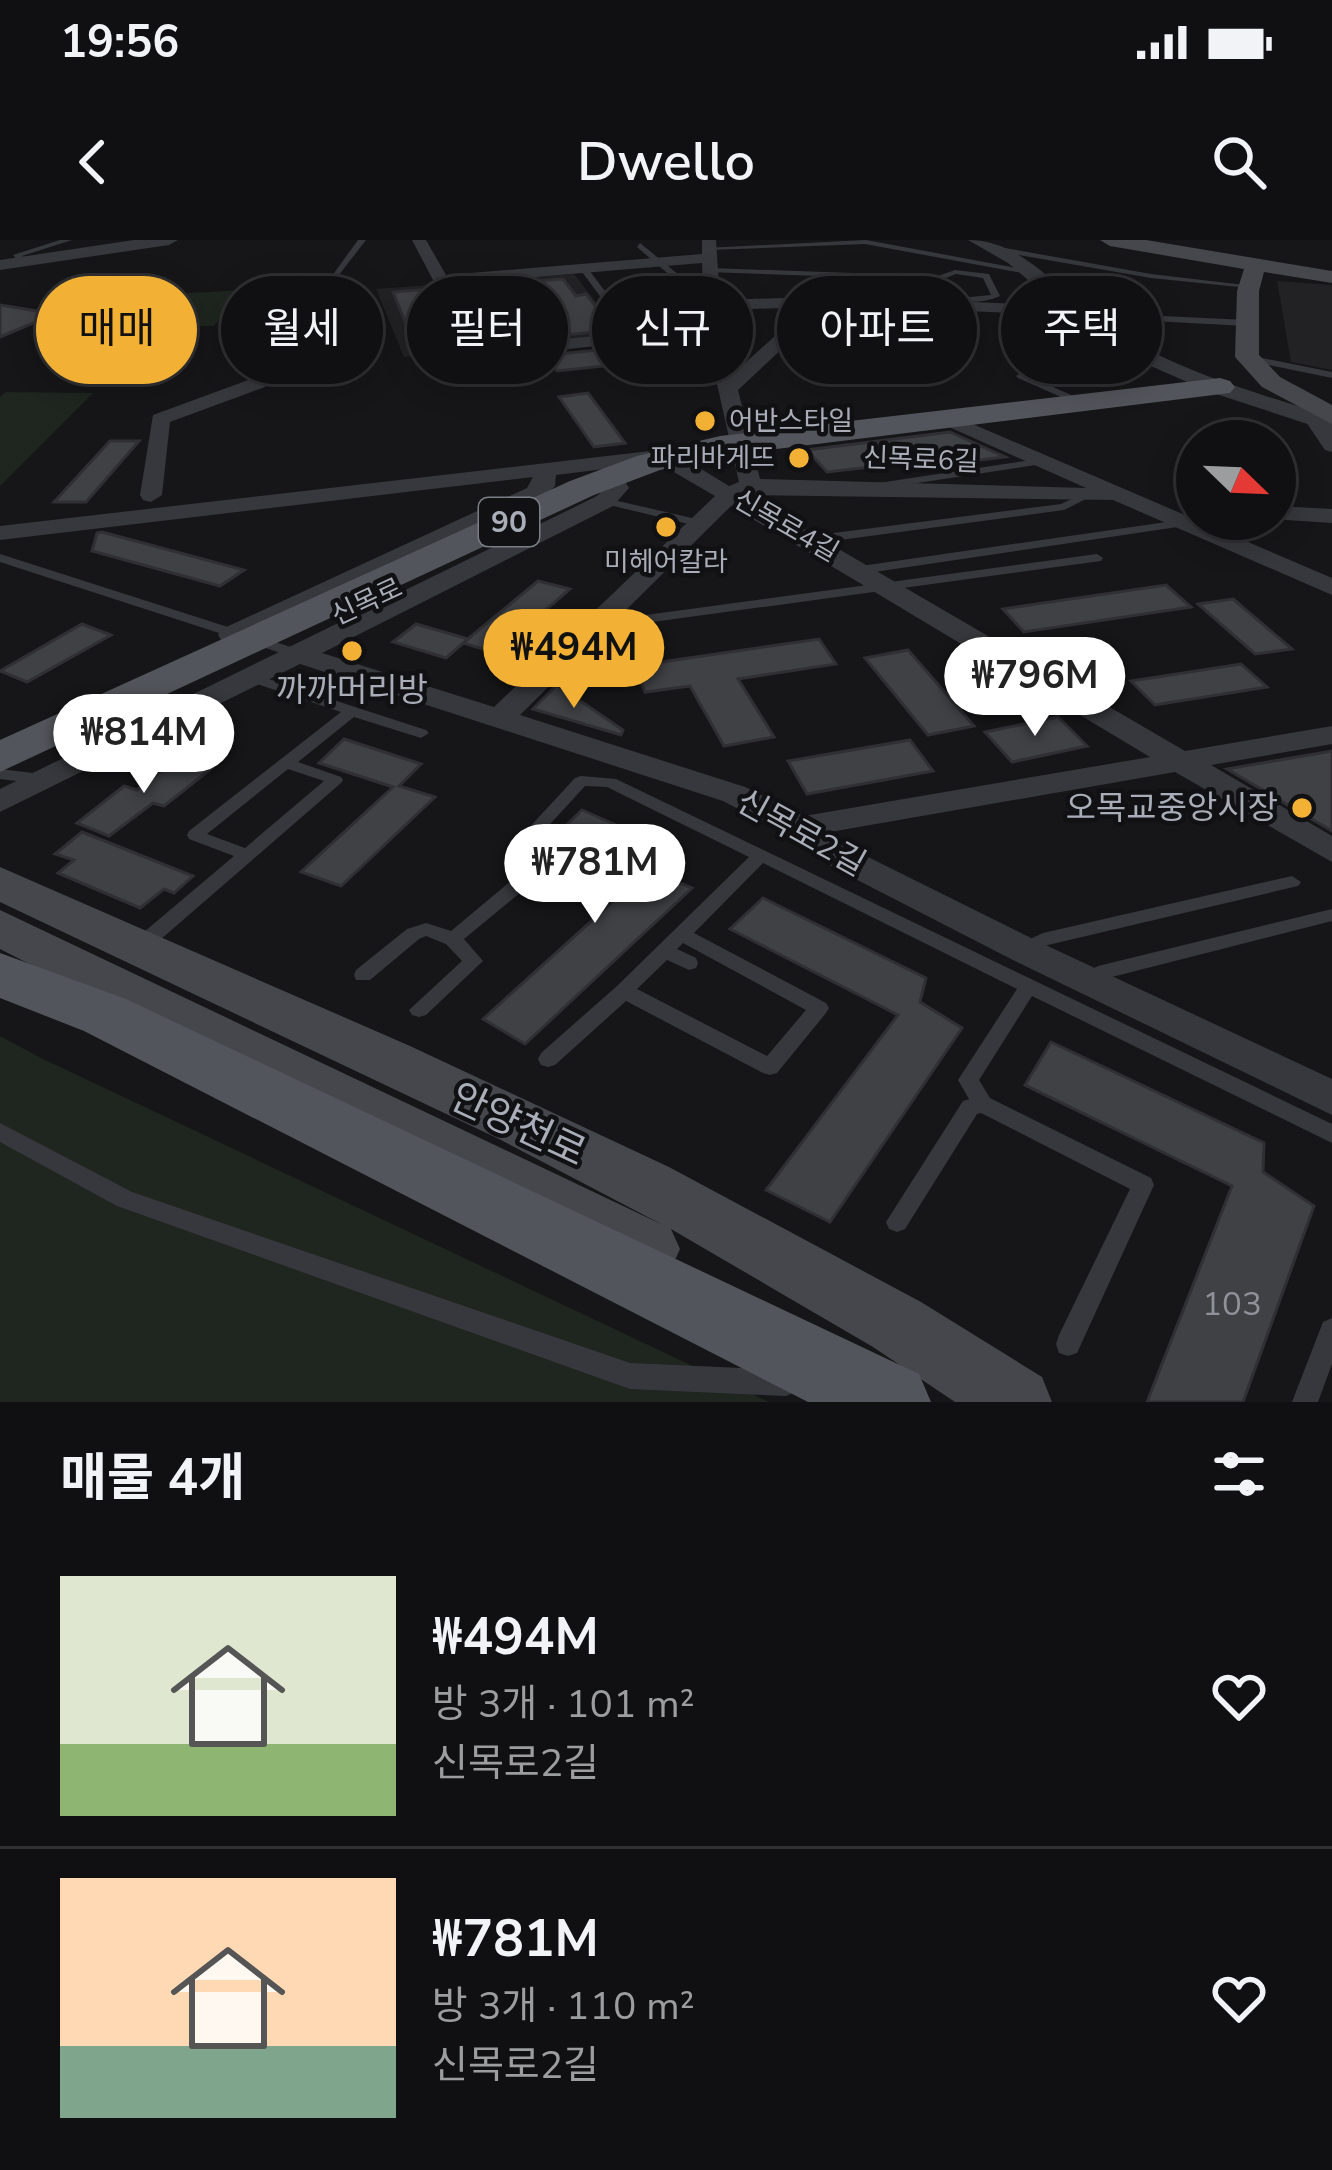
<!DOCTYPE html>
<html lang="ko">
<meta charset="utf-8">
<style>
:root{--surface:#101012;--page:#1e1e20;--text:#f1f3f6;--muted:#9c9d9f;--line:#303032;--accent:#f2b134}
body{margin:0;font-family:"Nunito Sans","Noto Sans KR",sans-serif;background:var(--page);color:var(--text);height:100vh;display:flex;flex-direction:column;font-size:45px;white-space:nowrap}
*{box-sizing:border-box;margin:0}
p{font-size:39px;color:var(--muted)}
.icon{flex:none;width:66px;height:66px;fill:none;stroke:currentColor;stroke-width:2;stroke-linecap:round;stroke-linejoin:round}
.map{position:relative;height:1162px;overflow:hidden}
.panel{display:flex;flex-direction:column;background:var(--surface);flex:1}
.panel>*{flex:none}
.top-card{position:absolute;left:36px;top:36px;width:1260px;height:108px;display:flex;gap:24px}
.needle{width:78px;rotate:113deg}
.controls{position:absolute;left:1176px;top:180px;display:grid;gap:24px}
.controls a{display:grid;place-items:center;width:120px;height:120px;border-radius:50%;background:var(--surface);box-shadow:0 6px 30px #0003,0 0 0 3px var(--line);font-size:60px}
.price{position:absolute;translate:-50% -102px;padding:0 27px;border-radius:42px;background:#fff;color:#222;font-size:39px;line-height:78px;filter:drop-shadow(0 3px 6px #0008)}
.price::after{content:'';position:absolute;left:50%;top:72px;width:36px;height:27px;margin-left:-18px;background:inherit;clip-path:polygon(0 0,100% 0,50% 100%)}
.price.active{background:var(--accent);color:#111}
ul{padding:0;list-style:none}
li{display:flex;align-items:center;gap:36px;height:300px;padding:0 60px}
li+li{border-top:3px solid var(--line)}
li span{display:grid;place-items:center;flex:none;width:336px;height:240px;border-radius:0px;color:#555}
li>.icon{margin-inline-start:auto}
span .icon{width:144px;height:144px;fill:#fffc;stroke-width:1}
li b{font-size:51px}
h2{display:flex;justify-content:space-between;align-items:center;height:144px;padding:0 60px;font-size:51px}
.tag{padding:0 42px;border-radius:54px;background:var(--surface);box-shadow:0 6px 30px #0003,0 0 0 3px var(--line);font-size:42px;line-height:108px}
.tag.active{background:var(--accent);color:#111}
.status{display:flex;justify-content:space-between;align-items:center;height:84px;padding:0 60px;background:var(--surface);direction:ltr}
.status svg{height:33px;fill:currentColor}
header{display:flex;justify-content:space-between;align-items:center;height:156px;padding:0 60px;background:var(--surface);font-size:54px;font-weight:600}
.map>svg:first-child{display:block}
.built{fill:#222225}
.green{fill:#1e261f}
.building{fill:#404145;stroke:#303034;stroke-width:3}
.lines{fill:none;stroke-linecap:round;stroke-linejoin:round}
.service{fill:#37383d;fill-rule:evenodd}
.minor{fill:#37383d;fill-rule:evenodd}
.tertiary{fill:#37383d;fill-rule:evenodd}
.secondary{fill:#45474d;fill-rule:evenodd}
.primary{fill:#53555c;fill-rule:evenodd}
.poi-dot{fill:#f2b134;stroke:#111113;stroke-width:4.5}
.labels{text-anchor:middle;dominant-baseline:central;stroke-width:9;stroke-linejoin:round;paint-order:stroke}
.far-poi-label{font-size:27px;fill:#a8adb8;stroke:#111113;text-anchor:start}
.far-street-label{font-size:27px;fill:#a8adb8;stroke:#111113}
.shield{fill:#111113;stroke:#7b7e86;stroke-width:3}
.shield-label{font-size:30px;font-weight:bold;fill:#a8adb8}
.poi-label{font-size:33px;fill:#a8adb8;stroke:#111113}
.street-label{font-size:33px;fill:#a8adb8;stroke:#111113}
.near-number-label{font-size:33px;fill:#8e929b}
.near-street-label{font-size:39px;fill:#a8adb8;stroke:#111113}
</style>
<div class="status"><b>19:56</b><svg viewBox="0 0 49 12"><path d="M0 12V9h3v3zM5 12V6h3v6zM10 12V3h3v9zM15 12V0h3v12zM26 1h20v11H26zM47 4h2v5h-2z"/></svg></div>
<header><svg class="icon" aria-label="back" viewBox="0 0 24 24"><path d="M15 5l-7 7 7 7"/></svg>Dwello<svg class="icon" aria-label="search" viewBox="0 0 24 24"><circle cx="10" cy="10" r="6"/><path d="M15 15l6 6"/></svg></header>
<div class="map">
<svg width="1332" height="1162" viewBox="0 0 1332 1162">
<rect width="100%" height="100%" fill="#161618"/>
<!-- built -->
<g class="built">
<path d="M574,34L621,94L404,117L376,49Z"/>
<path d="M1277,41L1332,45V130L1291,122Z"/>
</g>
<!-- green -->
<g class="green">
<path d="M243,50L214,86L123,87L154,55Z"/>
<path d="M156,116L143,137L78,138L90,117Z"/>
<path d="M6,152L93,153L0,246V157Z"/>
<path d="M0,796L41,818L769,1162H0Z"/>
</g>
<!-- building -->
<g class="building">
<path d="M563,39L576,56L586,54L614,90L417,110L393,52Z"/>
<path d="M0,65L55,74L0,97Z"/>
<path d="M1034,78L1057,79L1085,104L1053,105Z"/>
<path d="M628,107L640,122L557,131L548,115Z"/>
<path d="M588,153L625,203L594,207L559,157Z"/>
<path d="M950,192L1005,217L963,222L958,217L827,232L807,210Z"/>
<path d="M110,201H139L86,262H54Z"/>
<path d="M102,292L244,330L220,346L92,311L97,293Z"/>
<path d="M538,341L570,349L496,413L463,403Z"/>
<path d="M1166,345L1191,367L1024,392L1003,369Z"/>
<path d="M1233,359L1292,409L1255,414L1198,364Z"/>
<path d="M82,384L111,395L27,442L0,431Z"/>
<path d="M416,384L468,399L446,418L393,402Z"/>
<path d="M819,399L836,424L738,439L774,497L724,506L690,446L645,452L634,426Z"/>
<path d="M908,410L974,486L928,495L865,418Z"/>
<path d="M1241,424L1267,447L1155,465L1131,441Z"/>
<path d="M557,445L623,490L621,495L533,469Z"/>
<path d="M1058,477L1087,506L1012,522L985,492Z"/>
<path d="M344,499L421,524L399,546L435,557L341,646L301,632L393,547L319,523Z"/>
<path d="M910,500L933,531L807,554L788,521Z"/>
<path d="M1332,511V591L1227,529Z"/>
<path d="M180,516L212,528L164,566L153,563L109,596L77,583L124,546L137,550Z"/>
<path d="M582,570L673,610L663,627L675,630L673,640L692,648L525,804L483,779L640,637L556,595Z"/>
<path d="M82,592L193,636L174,653L164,649L140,668L58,633L74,620L55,614Z"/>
<path d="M763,658L926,738L920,762L962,788L830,982L766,950L898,775L730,689Z"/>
<path d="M1051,802L1264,903L1263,932L1314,966L1243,1162H1147L1232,946L1025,845Z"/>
</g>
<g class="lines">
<!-- service -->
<g class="service">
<path d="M60,0H72L22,16L26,24H20L13,15Z"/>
<path d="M358,0H366L335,40H329Z"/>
<path d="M866,0L1033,31L1037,33L1033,35L865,4L709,10L705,8Z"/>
<path d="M640,3L713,63V67H617L639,97L632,99L579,28L586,26L604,50L679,43L637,7ZM684,48L701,63H613L607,55Z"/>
<path d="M1005,8L1151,34L1253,46L1249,48L1151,38L1002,12Z"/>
<path d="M710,28L938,36L955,30L989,34L1000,56C980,65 959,62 938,57L934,59L820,57L817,53L930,54L923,51L938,45L936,40L707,32ZM956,34L983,38L991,55L970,57L935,51L946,46L943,39Z"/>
<path d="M1078,72L1247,80L1251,83L1247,86L1075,77Z"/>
<path d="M1129,105V109L1126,110L1061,116L1056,113L1061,110Z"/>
<path d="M1247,115L1332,132V138L1244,120V116Z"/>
<path d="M1021,133L1085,161L1087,163L1079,165L1018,138L1016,136Z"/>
<path d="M1045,218L1050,221L1049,223L865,251L859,248L865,245Z"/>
<path d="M1086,252L1096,254L1064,270L810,304L804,300L810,296L1061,264Z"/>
<path d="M605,258L705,281L707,283L701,287L601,263L599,261Z"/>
<path d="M1187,279L1191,281V285L861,334L855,330L861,326Z"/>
<path d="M0,314L300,410L302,413L300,416H290L0,322Z"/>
<path d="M1097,314L1103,318L1101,321L594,390L587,386L594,382Z"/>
<path d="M247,432L426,490L429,493L421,498L354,477L298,522L341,537L343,540L341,543L145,713H131L129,708L131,703L234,616L189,599L187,595L189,591L341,472L242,439L240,436L242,433ZM288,529L324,541L245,608L207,594Z"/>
<path d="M0,529L41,534L49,539L41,544L0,539Z"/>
<path d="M581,536L616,539L1332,884V903L1032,756L979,840L990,858L1151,938L1154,945L1077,1113L1068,1116L1059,1113L1056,1104L1059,1095L1130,949L981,873L977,874L905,989L897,992L889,989L886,982L963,861L969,859L958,840L1017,749L763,623L694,693L826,763L829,768L826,773L777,833L770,835L763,833L626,761L555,825L548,827L541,825L538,819L541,813L617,746L749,617L607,547L585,546L530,606L535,613L585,641L588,645L575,660H563L560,656L568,646L544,633L464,699L483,721L426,775L419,777L412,775L409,770L462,721L446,704L426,696L419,699L370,740H356L354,735L356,730L407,689L426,683L451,691L530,625L523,621L513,605L575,538ZM683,703L806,770L767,816L637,749L667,720L689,730L696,728L698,723L696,718L677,709Z"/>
<path d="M1292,636L1301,642L1298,646L1048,705L1024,717L1017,715L1015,710L1017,705L1043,693Z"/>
<path d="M1332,669V681L1104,739L1085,748L1078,746L1075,741L1078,736L1098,726Z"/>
<path d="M0,883L132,952L630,1123L786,1130L795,1134L799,1143L795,1152L786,1156L630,1149L117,966L0,902Z"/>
<path d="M1332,1078V1124L1318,1162H1292L1323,1082Z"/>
</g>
<!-- minor -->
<g class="minor">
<path d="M412,0H426L446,35L702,14V0H716L720,60L843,56L1081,67L1086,75L1081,79L1114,105V113H1102L1059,75L852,66L853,74L799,93L738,150L760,239L1086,248L940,183L937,179L947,173L1332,338V355L1113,260L746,255L1185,511L1332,486V504L1211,525L1332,596V622L1175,532L830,592L858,612L1037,701L1332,839V875L1011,719L834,628L788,595L723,561L300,424L0,572V549L597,256L610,243H626L629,248L613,266L322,413L494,467L715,256L672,231V221H688L729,246L739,242L706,95L487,117L478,112L487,107L704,85L702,23L441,45L433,40ZM843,66L787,85L733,134L720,70ZM731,266L1150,517L804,576L745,547L520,475Z"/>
<path d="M326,35L340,38L265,147L170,182L162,255L151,262L143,260L140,255L153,175L251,139Z"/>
<path d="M1307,175H1321L1332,191V212L1325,210L1304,179Z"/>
<path d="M676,208L687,214L684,219L556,235L555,246L543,258L232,403L222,401L218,395L222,389L527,248L533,237L0,300V286Z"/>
<path d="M1275,266L1332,269V283L1271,279H1275Z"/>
</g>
<!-- tertiary -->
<g class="tertiary">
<path d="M134,0H178L169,5L0,30V20Z"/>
<path d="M968,0C1017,0 1050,40 1085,69C1156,127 1247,149 1332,177V192L1210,152L1128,116L1086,89L1008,23Z"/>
</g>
<!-- secondary -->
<g class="secondary">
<path d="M1100,0H1146L1332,31V43L1264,32L1259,51V115L1280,137L1332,165V184L1262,147L1235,117L1237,51L1244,29L1110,6Z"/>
<path d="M0,627L410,806L669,927L921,1062L1042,1137L1052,1162H955L873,1107L671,989L680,1009L671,1029L648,1038L625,1029L0,709V670L663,985L499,899L0,662Z"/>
</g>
<!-- primary -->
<g class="primary">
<path d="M1220,138L1230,141L1235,147L1230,153L720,216L660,230L594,255L0,532V500L570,241L637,216L720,196Z"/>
<path d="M0,713L126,759L919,1134L931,1162H808L84,791L0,758Z"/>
</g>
</g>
<!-- markers -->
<g class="poi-dot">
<circle cx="705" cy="181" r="12"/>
<circle cx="799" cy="218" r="12"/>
<circle cx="666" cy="287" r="12"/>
<circle cx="352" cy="411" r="12"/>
<circle cx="1302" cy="568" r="12"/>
</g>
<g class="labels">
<!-- far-poi labels -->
<g class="far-poi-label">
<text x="729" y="181">어반스타일</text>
<text x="775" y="218" text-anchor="end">파리바게뜨</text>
<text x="666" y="322" text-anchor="middle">미헤어칼라</text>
</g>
<!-- far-street labels -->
<g class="far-street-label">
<text transform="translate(921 220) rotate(2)">신목로6길</text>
<text transform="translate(786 286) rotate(30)">신목로4길</text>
<text transform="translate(367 362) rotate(-25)">신목로</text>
</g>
<!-- shield labels -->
<rect class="shield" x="479" y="258" width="60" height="48" rx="9"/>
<g class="shield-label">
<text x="509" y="282">90</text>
</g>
<!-- poi labels -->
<g class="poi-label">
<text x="352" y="450">까까머리방</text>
<text x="1278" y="568" text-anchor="end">오목교중앙시장</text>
</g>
<!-- street labels -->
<g class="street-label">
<text transform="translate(801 593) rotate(29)">신목로2길</text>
</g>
<!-- near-number labels -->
<g class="near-number-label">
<text x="1232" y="1064">103</text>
</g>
<!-- near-street labels -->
<g class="near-street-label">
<text transform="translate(518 885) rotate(25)">안양천로</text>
</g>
</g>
</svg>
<div class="controls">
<a><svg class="needle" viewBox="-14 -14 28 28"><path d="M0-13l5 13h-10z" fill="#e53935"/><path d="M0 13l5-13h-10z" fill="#9c9d9f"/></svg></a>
</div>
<b class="price active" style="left:574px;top:471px">₩494M</b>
<b class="price" style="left:1035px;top:499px">₩796M</b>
<b class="price" style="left:144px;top:556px">₩814M</b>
<b class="price" style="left:595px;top:686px">₩781M</b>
<div class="top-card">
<a class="tag active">매매</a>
<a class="tag">월세</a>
<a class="tag">필터</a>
<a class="tag">신규</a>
<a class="tag">아파트</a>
<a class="tag">주택</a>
</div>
</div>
<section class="panel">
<h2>매물 4개<svg class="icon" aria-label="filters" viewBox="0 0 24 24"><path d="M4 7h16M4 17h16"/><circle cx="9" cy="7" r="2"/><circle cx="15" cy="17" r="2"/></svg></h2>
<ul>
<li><span style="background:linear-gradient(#dfe7d0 70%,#8fb573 0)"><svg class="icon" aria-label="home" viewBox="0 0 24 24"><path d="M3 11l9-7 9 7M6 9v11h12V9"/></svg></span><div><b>₩494M</b><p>방 3개 · 101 m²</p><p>신목로2길</p></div><svg class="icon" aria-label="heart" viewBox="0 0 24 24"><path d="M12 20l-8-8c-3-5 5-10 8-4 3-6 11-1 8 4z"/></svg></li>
<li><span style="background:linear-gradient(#ffd9b3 70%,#7fa58c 0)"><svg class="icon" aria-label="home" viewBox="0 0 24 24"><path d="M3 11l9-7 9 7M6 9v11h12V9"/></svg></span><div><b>₩781M</b><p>방 3개 · 110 m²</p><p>신목로2길</p></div><svg class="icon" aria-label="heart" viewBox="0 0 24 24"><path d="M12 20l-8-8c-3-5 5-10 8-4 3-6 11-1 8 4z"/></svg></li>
</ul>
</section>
